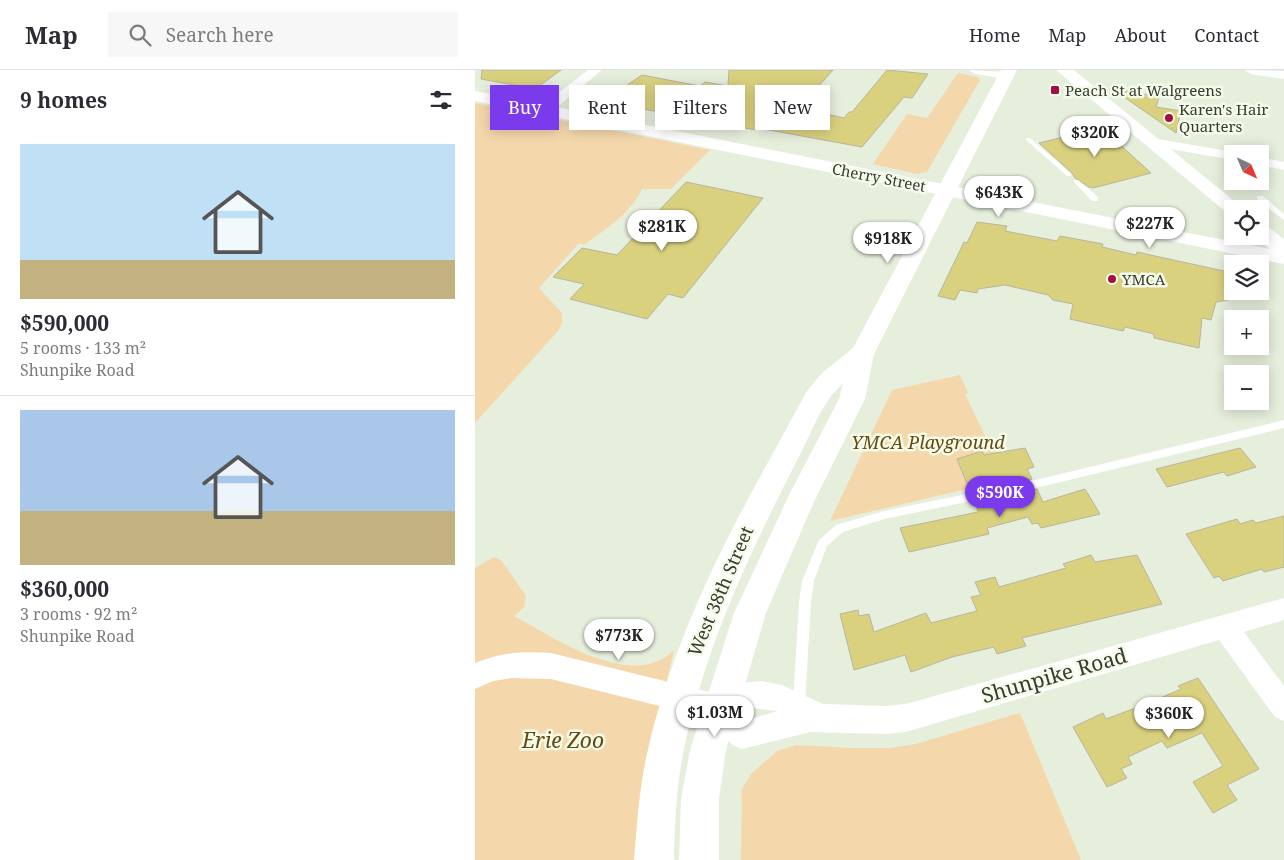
<!DOCTYPE html>
<meta charset="utf-8">
<style>
:root{--surface:#fff;--page:#f7f7f7;--text:#2b2b33;--muted:#7c7c81;--line:#e1e1e2;--accent:#7c3aed}
body{margin:0;font-family:"Noto Serif",serif;background:var(--page);color:var(--text);height:100vh;display:flex;flex-direction:column;font-size:19px;white-space:nowrap}
*{box-sizing:border-box;margin:0}
p{font-size:16px;color:var(--muted)}
.icon{flex:none;width:28px;height:28px;fill:none;stroke:currentColor;stroke-width:2;stroke-linecap:round;stroke-linejoin:round}
.map{position:relative;flex:1;overflow:hidden}
.sheet{display:flex;flex-direction:column;background:var(--surface);width:475px}
.sheet>*{flex:none}
.top-card{position:absolute;left:15px;top:15px;width:475px;height:45px;display:flex;gap:10px}
.needle{width:32px;rotate:136deg}
.tools{position:absolute;left:749px;top:75px;display:grid;gap:10px}
.tools a{display:grid;place-items:center;width:45px;height:45px;border-radius:0px;background:var(--surface);box-shadow:0 2px 12px #0003;font-size:25px}
.price{position:absolute;translate:-50% -42px;padding:0 11px;border-radius:18px;background:#fff;color:#222;font-size:16px;line-height:32px;filter:drop-shadow(0 1px 2px #0008)}
.price::after{content:'';position:absolute;left:50%;top:30px;width:15px;height:11px;margin-left:-8px;background:inherit;clip-path:polygon(0 0,100% 0,50% 100%)}
.price.on{background:var(--accent);color:#fff}
ul{padding:0;list-style:none}
li{display:grid;align-content:center;gap:10px;height:265px;padding:0 20px}
li+li{border-top:1px solid var(--line)}
li span{display:grid;place-items:center;height:155px;border-radius:0px;color:#555}
li>.icon{margin-inline-start:auto}
span .icon{width:90px;height:90px;fill:#fffc;stroke-width:1}
li b{font-size:21px}
h2{display:flex;justify-content:space-between;align-items:center;height:60px;padding:0 20px;font-size:21px}
.tag{padding:0 18px;border-radius:0px;background:var(--surface);box-shadow:0 2px 12px #0003;font-size:18px;line-height:45px}
.tag.on{background:var(--accent);color:#fff}
header{display:flex;align-items:center;gap:30px;box-sizing:border-box;height:70px;padding:0 25px;background:var(--surface);border-bottom:1px solid var(--line)}
header strong{font-size:24px}
nav{display:flex;gap:28px;margin-inline-start:auto;font-size:18px}
.search{width:350px;height:45px;background:var(--page);display:flex;align-items:center;gap:12px;box-sizing:border-box;padding:0 18px;border-radius:0px;color:var(--muted);font-size:19px}
main{display:flex;flex:1;min-height:0}
.map>svg:first-child{display:block}
.green{fill:#f4d8ac}
.building{fill:#dad17f;stroke:#b7b5a2}
.lines{fill:none;stroke-linecap:round;stroke-linejoin:round}
.service{fill:#fff;fill-rule:evenodd}
.minor{fill:#fff;fill-rule:evenodd}
.tertiary{fill:#fff;fill-rule:evenodd}
.secondary{fill:#fff;fill-rule:evenodd}
.primary{fill:#fff;fill-rule:evenodd}
.poi-dot{fill:#a50d44;stroke:#f4fce9;stroke-width:2}
.labels{text-anchor:middle;dominant-baseline:central;stroke-width:5;stroke-linejoin:round;paint-order:stroke}
.far-poi-label{font-size:15px;fill:#383b34;stroke:#f4fce9;text-anchor:start}
.far-street-label{font-size:15px;fill:#383b34;stroke:#f4fce9}
.park-label{font-size:18px;font-style:italic;fill:#664910;stroke:#f4fce9}
.street-label{font-size:18px;fill:#383b34;stroke:#f4fce9}
.near-street-label{font-size:21px;fill:#383b34;stroke:#f4fce9}
.near-park-label{font-size:21px;font-style:italic;fill:#664910;stroke:#f4fce9}
</style>
<header>
<strong>Map</strong>
<div class="search"><svg class="icon" aria-label="search" viewBox="0 0 24 24"><circle cx="10" cy="10" r="6"/><path d="M15 15l6 6"/></svg>Search here</div>
<nav><a>Home</a><a>Map</a><a>About</a><a>Contact</a></nav>
</header>
<main>
<section class="sheet">
<h2>9 homes<svg class="icon" aria-label="filters" viewBox="0 0 24 24"><path d="M4 7h16M4 17h16"/><circle cx="9" cy="7" r="2"/><circle cx="15" cy="17" r="2"/></svg></h2>
<ul>
<li><span style="background:linear-gradient(#bfe0f5 75%,#c2b280 0)"><svg class="icon" aria-label="home" viewBox="0 0 24 24"><path d="M3 11l9-7 9 7M6 9v11h12V9"/></svg></span><div><b>$590,000</b><p>5 rooms · 133 m²</p><p>Shunpike Road</p></div></li>
<li><span style="background:linear-gradient(#a9c7e8 65%,#c2b280 0)"><svg class="icon" aria-label="home" viewBox="0 0 24 24"><path d="M3 11l9-7 9 7M6 9v11h12V9"/></svg></span><div><b>$360,000</b><p>3 rooms · 92 m²</p><p>Shunpike Road</p></div></li>
</ul>
</section>
<div class="map">
<svg width="809" height="790" viewBox="0 0 809 790">
<rect width="100%" height="100%" fill="#e6eedc"/>
<!-- green -->
<g class="green">
<path d="M483,3L503,7L505,10L452,102L442,104L398,94L432,44L452,48Z"/>
<path d="M0,33L235,80L196,119H167C154,145 132,158 109,175L104,173L64,218L87,243V253L84,260L0,353Z"/>
<path d="M485,305L493,323L490,324L510,366H515L535,409L355,451L417,320Z"/>
<path d="M19,487L26,490L51,526L49,537L39,546C80,568 157,622 199,580L177,675L159,790H0V498Z"/>
<path d="M545,643L606,790H266L267,719L276,704L302,681L321,675L377,678H415L441,674Z"/>
</g>
<!-- building -->
<g class="building">
<path d="M7,0H86L60,19L6,9Z"/>
<path d="M254,0H358L324,38L369,48L374,42H377L412,0L453,4L437,28L429,27L387,77L283,58L281,60L243,53L246,50L191,40L188,43L129,31L167,5L225,16L230,12L253,16Z"/>
<path d="M636,18L684,27L681,37L706,41L701,63Z"/>
<path d="M617,60L631,62L676,103L618,118L614,117L600,108L597,103L564,73Z"/>
<path d="M211,112L288,128L208,228L193,224L172,249L95,229L109,214L78,207L107,178L142,185Z"/>
<path d="M502,152L532,156L530,161L582,171L585,166L628,174L627,177L661,185L662,182L758,203V229L741,232L736,250L727,248L724,278L679,268V264L650,257L648,261L595,249L598,234L578,230L573,225L530,215L503,219L502,223L485,220L480,230L463,226L489,172L492,173Z"/>
<path d="M550,378L559,397L552,399L557,409L495,421L482,389L507,381L509,385Z"/>
<path d="M765,378L781,397L752,406L749,402L692,417L681,399Z"/>
<path d="M562,419L568,432L610,419L625,444L566,458L563,453L557,454L553,447L512,458L514,464L434,482L425,458L503,442L500,432Z"/>
<path d="M809,446V497L789,502L787,499L748,511L744,506L739,508L711,464L762,449L765,454L778,450L781,453Z"/>
<path d="M616,485L620,492L662,485L687,534L547,568L551,576L522,584L519,577L477,587L436,602L430,585L379,600L365,544L383,540L384,546L394,544L399,562L451,543L456,553L502,541L496,527L506,525L500,512L520,507L524,517L591,498L588,494Z"/>
<path d="M723,608L784,699L752,715L762,730L738,743L718,712L748,696L727,663L692,678L687,671L653,687L657,694L646,699L652,708L632,717L598,657L628,643L631,649L674,633L706,619L703,616Z"/>
</g>
<g class="lines">
<!-- service -->
<g class="service">
<path d="M551,68H555L596,104V106H592L551,70Z"/>
<path d="M599,110H603L623,127V131H617L599,112Z"/>
<path d="M782,126H788L809,144V150L782,130Z"/>
<path d="M809,350V358L565,417L409,449L368,462L352,476L339,511L336,532L330,634L328,638L324,640L320,638L318,634L324,532L327,511L344,470L361,455L409,441L565,409Z"/>
</g>
<!-- minor -->
<g class="minor">
<path d="M113,0H127L75,43H65L63,40L65,37Z"/>
<path d="M494,0L535,2L537,5L531,9L500,4Z"/>
<path d="M770,0L809,1V9L776,4Z"/>
<path d="M677,68L758,82L764,84H758V90L672,75L670,72L672,69Z"/>
<path d="M785,87L809,92V100L785,95Z"/>
<path d="M809,528V550L769,562L809,616V651L800,647L744,570L431,662L410,664L336,662L267,679L257,675L237,649L76,609L37,608L18,611L0,619V593C25,582 49,581 76,583L242,624L265,613L286,611L307,615L348,634L410,636L431,634ZM276,638L303,641L272,650L264,640Z"/>
</g>
<!-- tertiary -->
<path class="tertiary" d="M0,21L809,182V194L0,31Z"/>
<!-- secondary -->
<path class="secondary" d="M526,0H542L399,284L390,329L338,434L291,543L251,680L244,729V790H204L206,729L215,680L259,543L314,425L364,329L368,313L356,326L345,343C335,363 326,384 315,404C269,495 228,584 208,684C201,719 200,755 199,790H159C162,755 164,719 172,684C195,581 241,486 292,394C306,370 318,345 332,321L347,303L378,278Z"/>
<!-- primary -->
<g class="primary">
<path d="M581,0H599L769,139H758V145L752,143Z"/>
<path d="M785,154L792,156L809,169V187L802,185L780,166H785Z"/>
</g>
</g>
<!-- markers -->
<g class="poi-dot">
<rect x="575" y="15" width="10" height="10" rx="2.5"/>
<circle cx="694" cy="48" r="5"/>
<circle cx="637" cy="209" r="5"/>
</g>
<g class="labels">
<!-- far-poi labels -->
<g class="far-poi-label">
<text x="590" y="20">Peach St at Walgreens</text>
<text x="704" y="39">Karen's Hair<tspan x="704" dy="17">Quarters</tspan></text>
<text x="647" y="209">YMCA</text>
</g>
<!-- far-street labels -->
<g class="far-street-label">
<text transform="translate(404 107) rotate(11)">Cherry Street</text>
</g>
<!-- park labels -->
<g class="park-label">
<text x="453" y="372">YMCA Playground</text>
</g>
<!-- street labels -->
<g class="street-label">
<text transform="translate(245 521) rotate(-67)">West 38th Street</text>
</g>
<!-- near-street labels -->
<g class="near-street-label">
<text transform="translate(579 605) rotate(-16)">Shunpike Road</text>
</g>
<!-- near-park labels -->
<g class="near-park-label">
<text x="88" y="670">Erie Zoo</text>
</g>
</g>
</svg>
<div class="tools">
<a><svg class="needle" viewBox="-14 -14 28 28"><path d="M0-13l5 13h-10z" fill="#e53935"/><path d="M0 13l5-13h-10z" fill="#7c7c81"/></svg></a>
<a><svg class="icon" aria-label="locate" viewBox="0 0 24 24"><circle cx="12" cy="12" r="6"/><path d="M12 2v4M12 18v4M2 12h4M18 12h4"/></svg></a>
<a><svg class="icon" aria-label="layers" viewBox="0 0 24 24"><path d="M12 4l9 5-9 5-9-5zM3 14l9 5 9-5"/></svg></a>
<a>+</a>
<a>−</a>
</div>
<b class="price" style="left:620px;top:88px">$320K</b>
<b class="price" style="left:524px;top:148px">$643K</b>
<b class="price" style="left:675px;top:179px">$227K</b>
<b class="price" style="left:187px;top:182px">$281K</b>
<b class="price" style="left:413px;top:194px">$918K</b>
<b class="price on" style="left:525px;top:448px">$590K</b>
<b class="price" style="left:144px;top:591px">$773K</b>
<b class="price" style="left:240px;top:668px">$1.03M</b>
<b class="price" style="left:694px;top:669px">$360K</b>
<div class="top-card">
<a class="tag on">Buy</a>
<a class="tag">Rent</a>
<a class="tag">Filters</a>
<a class="tag">New</a>
</div>
</div>
</main>
